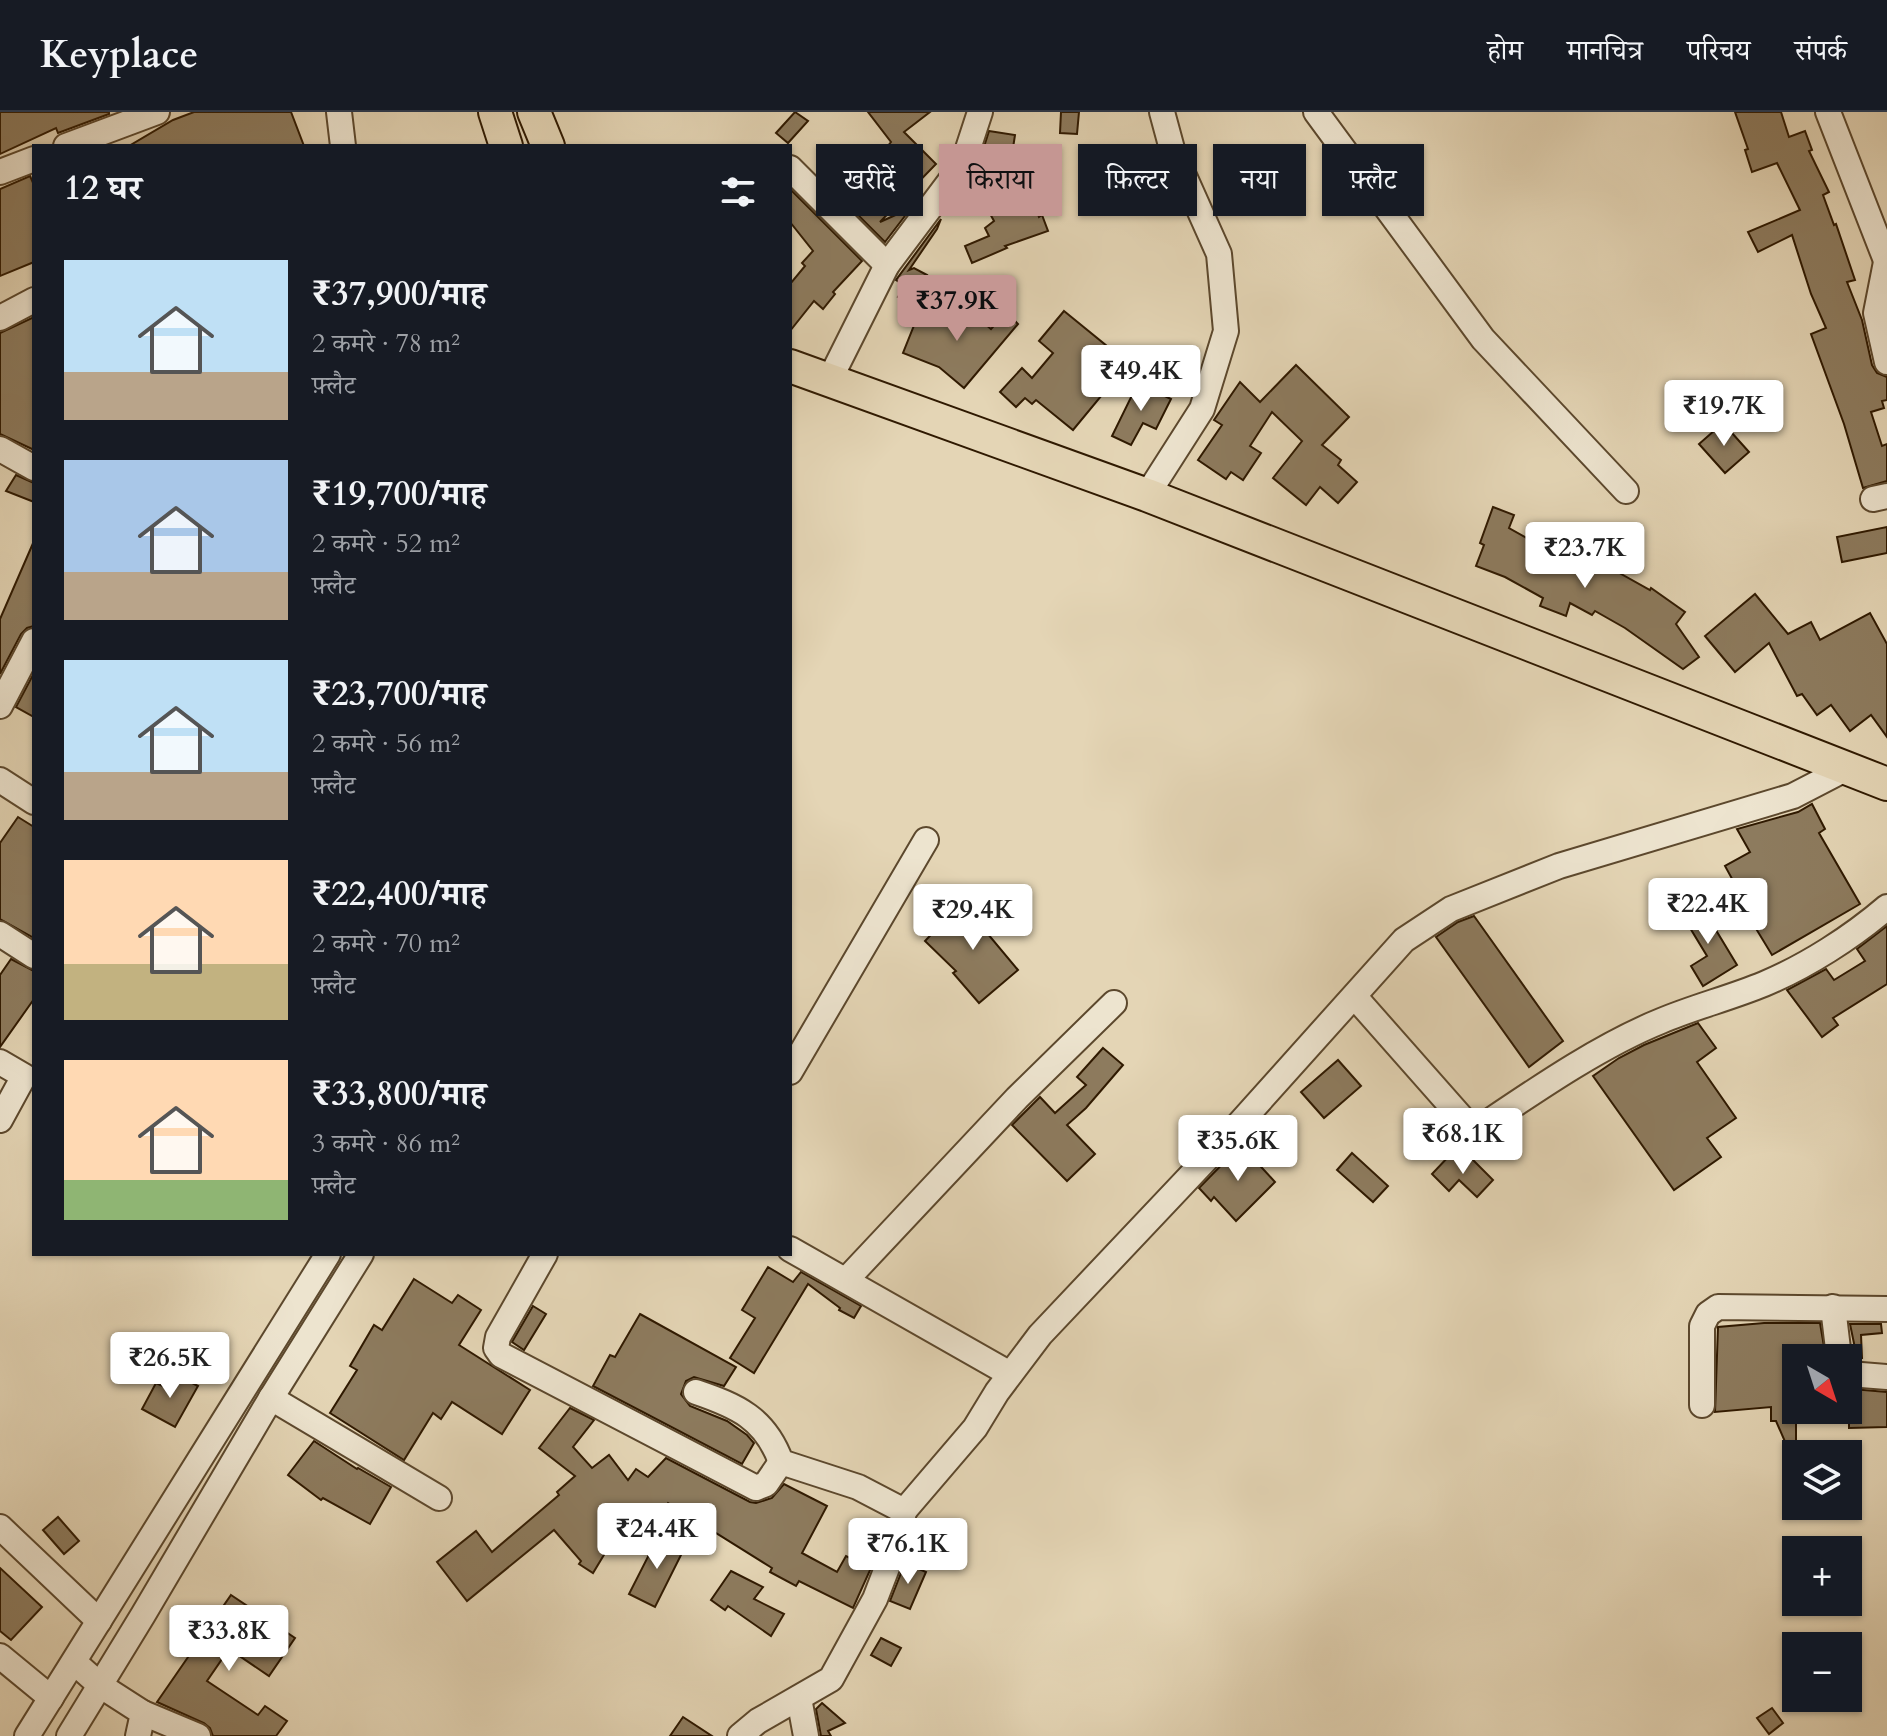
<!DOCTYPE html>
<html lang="hi">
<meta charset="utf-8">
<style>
:root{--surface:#171b24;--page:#242831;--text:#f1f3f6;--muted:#9ea1a6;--line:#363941;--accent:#c59692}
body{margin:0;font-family:Cardo,"Noto Serif Devanagari",serif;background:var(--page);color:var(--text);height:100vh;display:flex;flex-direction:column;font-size:30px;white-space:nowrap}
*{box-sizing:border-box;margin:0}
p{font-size:26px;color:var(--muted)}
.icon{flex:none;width:44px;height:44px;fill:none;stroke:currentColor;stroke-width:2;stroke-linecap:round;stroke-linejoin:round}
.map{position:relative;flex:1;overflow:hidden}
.details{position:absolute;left:32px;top:32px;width:760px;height:1112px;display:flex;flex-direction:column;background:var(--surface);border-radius:0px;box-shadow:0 2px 6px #0004}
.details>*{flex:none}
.guide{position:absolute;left:816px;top:32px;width:760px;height:72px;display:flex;gap:16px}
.needle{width:52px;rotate:141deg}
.fabs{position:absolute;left:1782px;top:1232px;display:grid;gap:16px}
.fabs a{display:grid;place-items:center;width:80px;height:80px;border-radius:0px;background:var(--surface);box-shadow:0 2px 6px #0004;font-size:40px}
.price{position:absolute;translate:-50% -68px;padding:0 18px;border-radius:8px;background:#fff;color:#222;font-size:26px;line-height:52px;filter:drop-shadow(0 2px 4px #0008)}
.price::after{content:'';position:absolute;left:50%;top:48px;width:24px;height:18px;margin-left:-12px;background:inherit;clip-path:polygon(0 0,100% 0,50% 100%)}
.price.current{background:var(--accent);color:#111}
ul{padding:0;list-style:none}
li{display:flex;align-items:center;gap:24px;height:200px;padding:0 32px}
li span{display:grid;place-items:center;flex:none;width:224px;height:160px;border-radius:0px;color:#555}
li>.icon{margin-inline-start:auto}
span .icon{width:96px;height:96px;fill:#fffc;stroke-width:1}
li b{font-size:34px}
h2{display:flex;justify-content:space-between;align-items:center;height:96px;padding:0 32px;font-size:34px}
.pill{padding:0 28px;border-radius:0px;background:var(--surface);box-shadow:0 2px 6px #0004;font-size:28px;line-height:72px}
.pill.current{background:var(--accent);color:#111}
header{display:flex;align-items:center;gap:48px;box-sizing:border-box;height:112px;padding:0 40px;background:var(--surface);border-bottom:2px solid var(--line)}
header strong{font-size:38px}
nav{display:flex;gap:44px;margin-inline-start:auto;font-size:28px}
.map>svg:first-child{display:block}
.building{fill:#8d7b5e;stroke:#2f1900;stroke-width:2}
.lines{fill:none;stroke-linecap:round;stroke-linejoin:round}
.minor-casing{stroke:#5c482d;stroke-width:28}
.major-casing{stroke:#2f1900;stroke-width:36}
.minor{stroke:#ede4cf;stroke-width:24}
.major{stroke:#e4d5b5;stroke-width:32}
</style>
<header>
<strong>Keyplace</strong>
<nav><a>होम</a><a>मानचित्र</a><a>परिचय</a><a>संपर्क</a></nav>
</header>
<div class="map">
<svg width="1887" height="1624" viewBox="0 0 1887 1624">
<rect width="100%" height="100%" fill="#e4d5b5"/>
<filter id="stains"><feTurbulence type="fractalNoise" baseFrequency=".0025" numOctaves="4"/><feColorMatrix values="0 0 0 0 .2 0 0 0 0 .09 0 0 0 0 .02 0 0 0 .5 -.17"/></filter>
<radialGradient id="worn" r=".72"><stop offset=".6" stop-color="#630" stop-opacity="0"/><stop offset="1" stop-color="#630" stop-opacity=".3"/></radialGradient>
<!-- building -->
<g class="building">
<path d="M0,0H109V2L58,21L56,16L0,42Z"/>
<path d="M194,0H291L304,34H129L173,8Z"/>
<path d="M795,0L808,9L788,31L776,21Z"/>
<path d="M868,0H930L904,20L936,52L903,86L883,40L891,30Z"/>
<path d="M1061,0H1079L1077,22L1060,21Z"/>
<path d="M1735,0H1781L1789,25L1805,19L1812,38L1809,39L1829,80L1823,83L1834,113L1836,112L1855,168L1847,170L1862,208L1872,253L1877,261L1887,265V288L1882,289L1884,296L1871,300L1882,334L1887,332V369L1863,376L1844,312L1811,222L1826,216L1811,182L1792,123L1758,140L1748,120L1800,98L1777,51L1752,60L1745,38L1748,37Z"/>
<path d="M989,19L1015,23L1009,62L1021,57L1039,105L1042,103L1048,119L1005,134L1007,136L972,151L965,134L989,124L985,116L994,109L971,67L977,57Z"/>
<path d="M871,53L901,88L880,110L911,96L885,130L842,87Z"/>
<path d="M30,64L34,73V150L0,164V77Z"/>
<path d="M790,77L862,149L833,180L835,182L823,197L814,189L790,219V172L805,154L802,151L813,139L790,110Z"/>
<path d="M941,107L937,117L909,158L914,156L927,163L920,175L927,180L917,197L898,185L905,174L896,168Z"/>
<path d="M921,196L967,214L976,204L991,217L1006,200L1018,212L964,276L939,255L903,241Z"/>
<path d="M1064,199L1113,239L1091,265L1107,277L1073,318L1036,288L1032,292L1025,286L1016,295L1000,280L1022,256L1032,266L1053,241L1039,229Z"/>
<path d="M34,205V335L32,337L0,322V221Z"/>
<path d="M1296,253L1349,305L1322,333L1341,348L1338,353L1357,370L1338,391L1320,375L1306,393L1273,366L1302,329L1272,300L1250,334L1261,341L1243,368L1231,360L1226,367L1198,348L1222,313L1214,308L1240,270L1260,290Z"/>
<path d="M1138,271L1171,287L1156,317L1143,311L1131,333L1112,324Z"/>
<path d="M1723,311L1749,340L1725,361L1699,332Z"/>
<path d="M16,363L34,371V390L6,379Z"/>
<path d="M1493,395L1514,403L1509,416L1539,433L1534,443L1589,464L1598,449L1650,478L1651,476L1685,500L1676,512L1699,545L1683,557L1625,516L1595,499L1592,503L1570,491L1566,504L1540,494L1543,486L1505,465L1476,454L1484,433L1480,431Z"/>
<path d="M1887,415V441L1842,450L1837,425Z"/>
<path d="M34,429V514L27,516L21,522L0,562V507Z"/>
<path d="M1755,482L1788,522L1811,510L1820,528L1870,501L1887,532V625L1871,603L1850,619L1831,593L1817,603L1802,582L1797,584L1769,531L1735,560L1705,524Z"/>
<path d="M34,561V605L16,595Z"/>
<path d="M1812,692L1825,717L1819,721L1860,792L1772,843L1738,787L1742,785L1725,754L1750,740L1737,717L1798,700Z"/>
<path d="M18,705L34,715V826L0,807V731Z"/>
<path d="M978,785L995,798L982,815L1018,858L979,891L953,861L956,859L925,829L945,808L954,816Z"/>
<path d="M1699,790L1737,853L1703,874L1691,854L1707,844L1681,801Z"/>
<path d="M1474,804L1563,929L1529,955L1436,825L1458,810Z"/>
<path d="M1887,814V872L1833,906L1838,913L1822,925L1787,878L1826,857L1834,868L1865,849L1857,837Z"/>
<path d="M11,847L34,859V887L0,935V863Z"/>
<path d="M1698,911L1716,936L1697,950L1736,1006L1707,1026L1721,1045L1674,1078L1593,964L1619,946L1644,933Z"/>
<path d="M1103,936L1123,953L1086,996L1067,1013L1095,1042L1067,1069L1012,1013L1040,985L1055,1001L1086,973L1077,965Z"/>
<path d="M1338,948L1361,974L1324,1006L1301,980Z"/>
<path d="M1241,1033L1275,1070L1236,1109L1214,1085L1211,1089L1199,1076Z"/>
<path d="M1352,1041L1388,1074L1373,1090L1337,1058Z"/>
<path d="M1450,1043L1463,1056L1472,1047L1493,1068L1477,1085L1459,1068L1449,1079L1432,1062Z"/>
<path d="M768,1155L793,1170L801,1160L861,1194L854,1206L839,1198L840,1196L808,1172L754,1261L730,1246L755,1206L742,1198Z"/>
<path d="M414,1167L452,1191L458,1183L481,1198L459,1233L530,1278L502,1322L452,1290L441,1307L433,1301L404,1348L330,1301L357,1258L350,1254L374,1213L382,1218Z"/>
<path d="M533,1194L546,1202L524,1238L512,1230Z"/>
<path d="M640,1202L736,1255L724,1274L694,1265L686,1269L681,1282L690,1294L727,1309L747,1323L754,1331L742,1352L593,1274L610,1243L615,1245Z"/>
<path d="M1764,1211H1820L1826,1246H1796V1355L1776,1309H1771V1295L1715,1300L1718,1215Z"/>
<path d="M1850,1212H1881L1882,1221L1861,1223L1862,1246H1857Z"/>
<path d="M173,1261L198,1274L175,1315L142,1297L156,1271L165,1275Z"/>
<path d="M1852,1277L1887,1280V1315L1849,1316V1288H1852Z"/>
<path d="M570,1296L594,1308L573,1335L592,1356L609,1343L628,1368L636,1357L648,1365L666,1346L750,1390L756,1391L772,1386L784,1372L827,1394L802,1441L837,1460L846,1444L871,1456L853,1496L799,1469L796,1474L770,1460L772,1456L668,1391L656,1408L634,1393L593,1461L579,1452L581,1449L554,1418L467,1489L437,1450L476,1419L492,1440L559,1383L557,1380L575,1364L539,1336Z"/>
<path d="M314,1329L357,1357L358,1356L391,1375L370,1412L323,1386L321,1388L288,1363Z"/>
<path d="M58,1405L79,1429L64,1442L43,1418Z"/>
<path d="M659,1423L685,1435L655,1495L629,1482Z"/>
<path d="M905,1451L926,1460L910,1497L890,1489Z"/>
<path d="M0,1456L42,1495L11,1528L0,1519Z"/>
<path d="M731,1459L763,1475L754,1487L784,1502L771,1524L728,1494L725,1498L711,1488Z"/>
<path d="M231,1483L295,1526L269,1564L229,1537L207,1569L258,1603L265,1594L287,1609L276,1624H213L210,1616L204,1611L157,1590Z"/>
<path d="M881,1526L901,1536L891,1554L871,1543Z"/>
<path d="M822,1591L845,1611L828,1619L831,1624H821L816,1597Z"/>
<path d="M1772,1596L1783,1611L1769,1622L1757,1606Z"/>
<path d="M683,1605L712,1624H670Z"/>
</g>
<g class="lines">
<!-- minor casing -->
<g class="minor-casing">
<g id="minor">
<path d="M339,0L343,34"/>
<path d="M1316,0L1483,227L1626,379"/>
<path d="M1828,0L1887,151"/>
<path d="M66,34L157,0"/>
<path d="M790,56L887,153"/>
<path d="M0,60L34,47"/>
<path d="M1886,150L1876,201L1887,250"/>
<path d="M0,206L34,188"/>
<path d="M829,269L887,153L963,52L980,0"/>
<path d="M0,337L34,356"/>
<path d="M1147,383L1202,297L1226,219L1219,142L1172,37L1162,0"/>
<path d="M1873,387L1887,384"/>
<path d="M0,594L34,529"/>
<path d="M0,668L34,690"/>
<path d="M0,822L34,844"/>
<path d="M1355,885L1468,1013L1478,1017C1533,980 1599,934 1661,909C1694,895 1730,886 1764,872C1807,854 1852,825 1887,795"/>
<path d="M0,950L24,964L0,1008"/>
<path d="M790,960L926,728"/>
<path d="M790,1137L1010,1262"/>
<path d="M545,1142L498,1225L496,1236L501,1243L756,1376L766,1372L781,1350"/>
<path d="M846,1168L1017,986L1114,891"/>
<path d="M1833,1195L1838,1237L1842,1246"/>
<path d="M1848,1260L1849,1262L1887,1265"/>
<path d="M696,1280C737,1294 765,1306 781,1350L858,1375L904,1399L900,1422L875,1487L831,1567L758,1609L740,1624"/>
<path d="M271,1286L439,1386"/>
<path d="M1702,1293V1214L1708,1202L1718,1195L1887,1197"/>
<path d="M904,1399L975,1316L997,1280L1040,1223L1230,1022L1404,828L1451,797L1559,754L1793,684L1847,656"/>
<path d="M0,1415L99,1509"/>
<path d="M0,1544L51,1586"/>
<path d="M74,1550L101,1574L143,1601L138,1624"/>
<path d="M799,1586L806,1624"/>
<path d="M143,1601L198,1624"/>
<path d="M27,1624L328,1142"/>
<path d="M69,1624L143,1503L271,1286L361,1142"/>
</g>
</g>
<!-- major casing -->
<g class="major-casing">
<g id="major">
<path d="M495,0L506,34"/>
<path d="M534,0L548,34"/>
<path d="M790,254L1147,383L1887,672"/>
</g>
</g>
<!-- minor -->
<use href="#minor" class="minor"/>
<!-- major -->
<use href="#major" class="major"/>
</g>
<rect width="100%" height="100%" filter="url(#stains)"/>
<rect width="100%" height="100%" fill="url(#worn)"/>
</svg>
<div class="fabs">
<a><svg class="needle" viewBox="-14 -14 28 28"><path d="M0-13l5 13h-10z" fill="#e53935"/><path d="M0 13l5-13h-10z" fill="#9ea1a6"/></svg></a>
<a><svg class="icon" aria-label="layers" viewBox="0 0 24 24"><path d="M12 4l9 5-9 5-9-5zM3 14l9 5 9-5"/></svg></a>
<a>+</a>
<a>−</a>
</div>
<b class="price current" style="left:957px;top:231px">₹37.9K</b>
<b class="price" style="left:1141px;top:301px">₹49.4K</b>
<b class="price" style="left:1724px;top:336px">₹19.7K</b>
<b class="price" style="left:1585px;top:478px">₹23.7K</b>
<b class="price" style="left:1708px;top:834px">₹22.4K</b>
<b class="price" style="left:973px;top:840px">₹29.4K</b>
<b class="price" style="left:1463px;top:1064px">₹68.1K</b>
<b class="price" style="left:1238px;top:1071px">₹35.6K</b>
<b class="price" style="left:170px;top:1288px">₹26.5K</b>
<b class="price" style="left:657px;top:1459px">₹24.4K</b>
<b class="price" style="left:908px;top:1474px">₹76.1K</b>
<b class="price" style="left:229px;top:1561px">₹33.8K</b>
<div class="guide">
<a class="pill">खरीदें</a>
<a class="pill current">किराया</a>
<a class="pill">फ़िल्टर</a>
<a class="pill">नया</a>
<a class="pill">फ़्लैट</a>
</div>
<section class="details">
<h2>12 घर<svg class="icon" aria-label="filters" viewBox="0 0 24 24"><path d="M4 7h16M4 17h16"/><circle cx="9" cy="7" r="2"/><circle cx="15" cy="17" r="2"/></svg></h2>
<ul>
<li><span style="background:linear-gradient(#bfe0f5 70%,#b9a48a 0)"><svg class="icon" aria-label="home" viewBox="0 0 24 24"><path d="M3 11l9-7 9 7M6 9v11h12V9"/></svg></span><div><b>₹37,900/माह</b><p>2 कमरे · 78 m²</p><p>फ़्लैट</p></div></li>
<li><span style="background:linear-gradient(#a9c7e8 70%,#b9a48a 0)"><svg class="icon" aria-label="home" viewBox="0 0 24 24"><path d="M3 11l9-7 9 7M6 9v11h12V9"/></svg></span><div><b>₹19,700/माह</b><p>2 कमरे · 52 m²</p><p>फ़्लैट</p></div></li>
<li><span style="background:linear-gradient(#bfe0f5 70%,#b9a48a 0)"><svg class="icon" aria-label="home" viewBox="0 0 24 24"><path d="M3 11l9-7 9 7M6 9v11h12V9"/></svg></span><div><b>₹23,700/माह</b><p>2 कमरे · 56 m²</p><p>फ़्लैट</p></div></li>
<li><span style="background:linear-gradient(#ffd9b3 65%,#c2b280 0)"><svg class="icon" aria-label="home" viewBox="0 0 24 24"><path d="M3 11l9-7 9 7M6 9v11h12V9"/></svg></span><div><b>₹22,400/माह</b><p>2 कमरे · 70 m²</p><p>फ़्लैट</p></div></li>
<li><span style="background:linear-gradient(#ffd9b3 75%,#8fb573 0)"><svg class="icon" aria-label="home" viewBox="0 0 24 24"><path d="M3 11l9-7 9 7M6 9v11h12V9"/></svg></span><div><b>₹33,800/माह</b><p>3 कमरे · 86 m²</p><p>फ़्लैट</p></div></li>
</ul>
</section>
</div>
